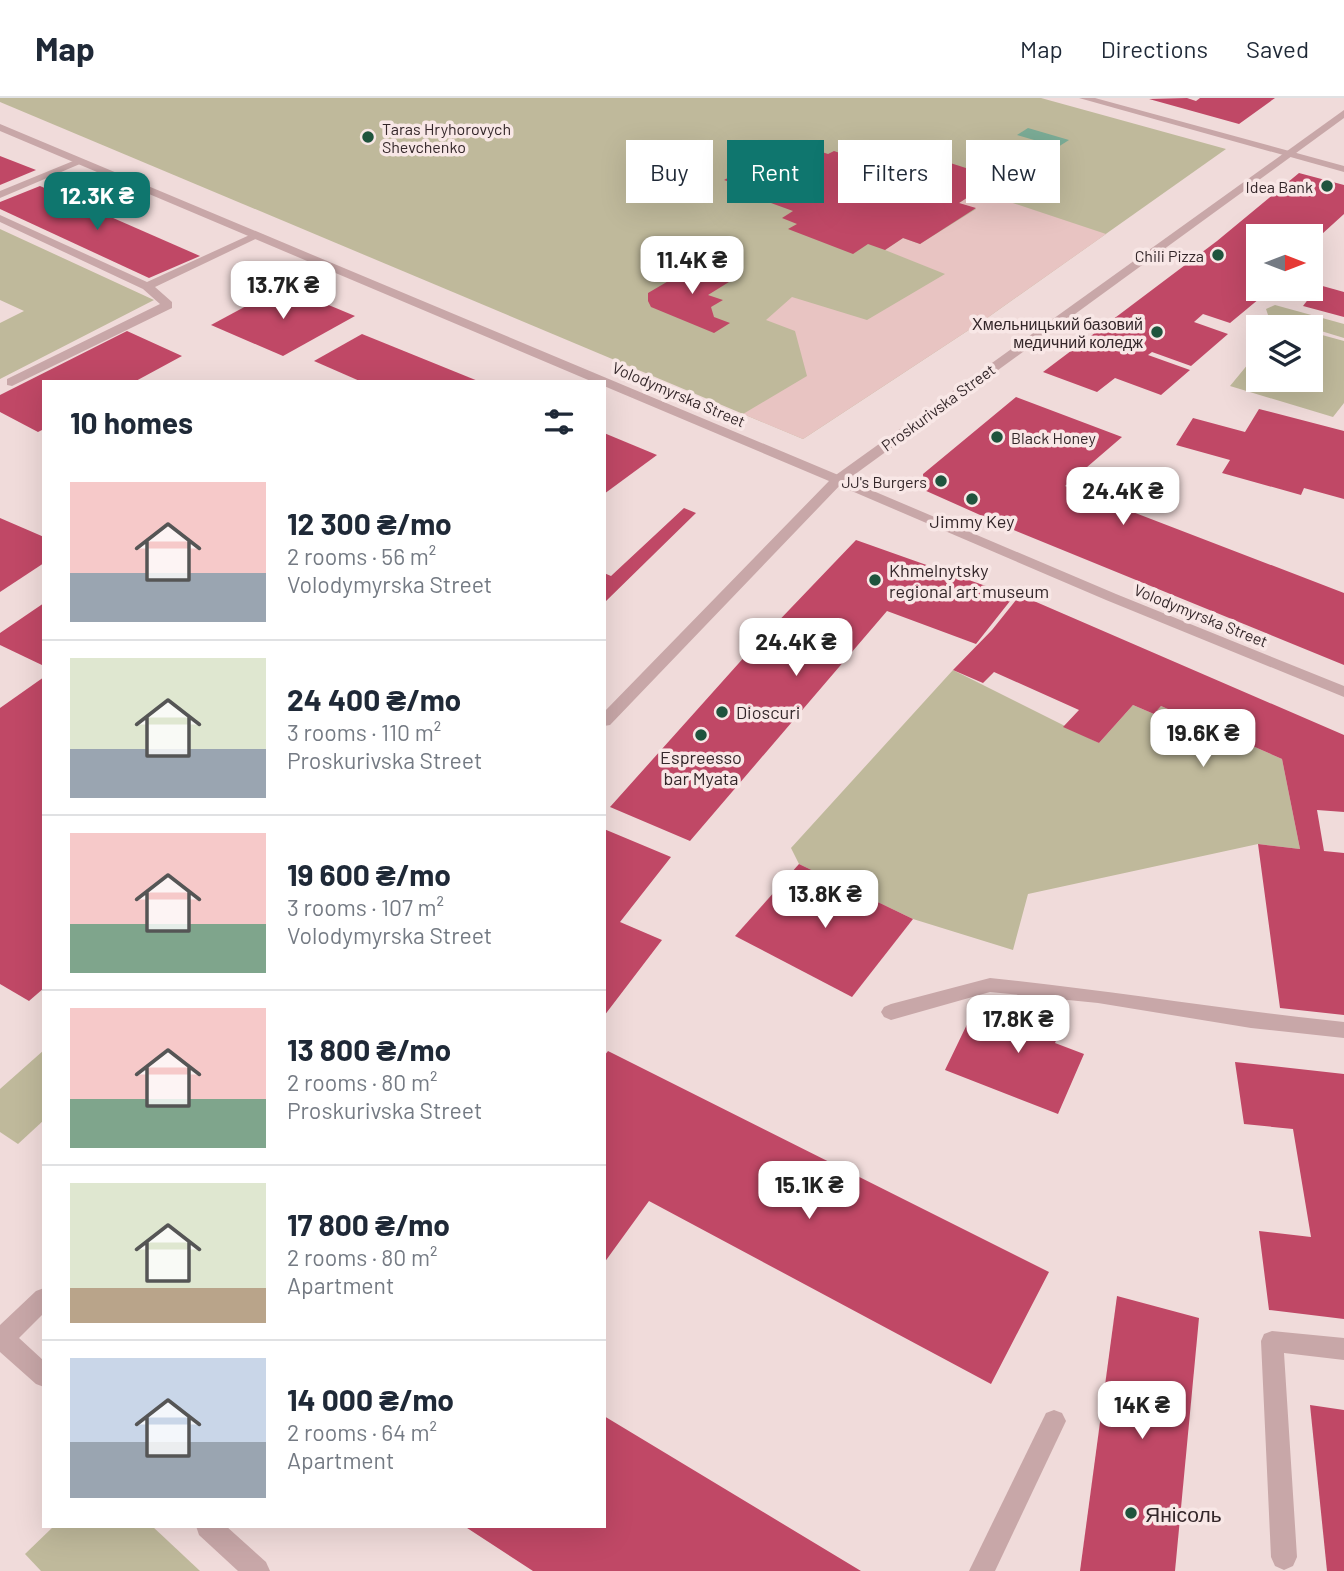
<!DOCTYPE html>
<meta charset="utf-8">
<style>
:root{--surface:#fff;--page:#f2f2f3;--text:#1f2937;--muted:#747a83;--line:#e0e1e3;--accent:#0f766e}
body{margin:0;font-family:Barlow,sans-serif;background:var(--page);color:var(--text);height:100vh;display:flex;flex-direction:column;font-size:26px;white-space:nowrap}
*{box-sizing:border-box;margin:0}
p{font-size:23px;color:var(--muted)}
.icon{flex:none;width:38px;height:38px;fill:none;stroke:currentColor;stroke-width:2;stroke-linecap:round;stroke-linejoin:round}
.map{position:relative;flex:1;overflow:hidden}
.sheet{position:absolute;left:42px;top:282px;width:564px;height:1148px;display:flex;flex-direction:column;background:var(--surface);border-radius:0px;box-shadow:0 7px 28px #0002}
.sheet>*{flex:none}
.hud{position:absolute;left:626px;top:42px;width:612px;height:63px;display:flex;gap:14px}
.needle{width:46px;rotate:90deg}
.fabs{position:absolute;left:1246px;top:126px;display:grid;gap:14px}
.fabs a{display:grid;place-items:center;width:77px;height:77px;border-radius:0px;background:var(--surface);box-shadow:0 7px 28px #0002;font-size:35px}
.price{position:absolute;translate:-50% -60px;padding:0 16px;border-radius:14px;background:#fff;color:#222;font-size:23px;line-height:46px;filter:drop-shadow(0 2px 4px #0008)}
.price::after{content:'';position:absolute;left:50%;top:42px;width:21px;height:16px;margin-left:-10px;background:inherit;clip-path:polygon(0 0,100% 0,50% 100%)}
.price.current{background:var(--accent);color:#fff}
ul{padding:0;list-style:none}
li{display:flex;align-items:center;gap:21px;height:175px;padding:0 28px}
li+li{border-top:2px solid var(--line)}
li span{display:grid;place-items:center;flex:none;width:196px;height:140px;border-radius:0px;color:#555}
li>.icon{margin-inline-start:auto}
span .icon{width:84px;height:84px;fill:#fffc;stroke-width:1}
li b{font-size:30px}
h2{display:flex;justify-content:space-between;align-items:center;height:84px;padding:0 28px;font-size:30px}
.pill{padding:0 24px;border-radius:0px;background:var(--surface);box-shadow:0 7px 28px #0002;font-size:24px;line-height:63px}
.pill.current{background:var(--accent);color:#fff}
header{display:flex;align-items:center;gap:42px;box-sizing:border-box;height:98px;padding:0 35px;background:var(--surface);border-bottom:2px solid var(--line)}
header strong{font-size:33px}
nav{display:flex;gap:38px;margin-inline-start:auto;font-size:24px}
.map>svg:first-child{display:block}
.green{fill:#bfb99b}
.plaza{fill:#e8c4c2}
.water{fill:#7bac96}
.building{fill:#c04866}
.lines{fill:none;stroke-linecap:round;stroke-linejoin:round}
.service{fill:#c8a7a8;fill-rule:evenodd}
.pedestrian{fill:#c8a7a8;fill-rule:evenodd}
.minor{fill:#c8a7a8;fill-rule:evenodd}
.tertiary{fill:#c8a7a8;fill-rule:evenodd}
.poi-dot{fill:#1f543d;stroke:#f8e7e6;stroke-width:2.5}
.labels{text-anchor:middle;dominant-baseline:central;stroke-width:7;stroke-linejoin:round;paint-order:stroke}
.far-poi-label{font-size:16px;fill:#34272a;stroke:#f8e7e6;text-anchor:end}
.far-street-label{font-size:16px;fill:#34272a;stroke:#f8e7e6}
.poi-label{font-size:18px;fill:#34272a;stroke:#f8e7e6}
.near-poi-label{font-size:21px;fill:#34272a;stroke:#f8e7e6;text-anchor:start}
</style>
<header>
<strong>Map</strong>
<nav><a>Map</a><a>Directions</a><a>Saved</a></nav>
</header>
<div class="map">
<svg width="1344" height="1473" viewBox="0 0 1344 1473">
<rect width="100%" height="100%" fill="#f0dbda"/>
<!-- green -->
<g class="green">
<path d="M0,0H1041L1226,51L987,220L803,341L0,4Z"/>
<path d="M0,131L154,202L0,281V225L24,213L0,202Z"/>
<path d="M1275,207L1344,226V240L1268,217L1266,211Z"/>
<path d="M1311,234L1344,243V305L1333,319L1230,288L1258,254V282H1311Z"/>
<path d="M953,572L1099,645L1133,607L1154,616L1161,608L1282,661L1300,751L1258,746L1028,796L1013,852L913,821L799,766L791,750Z"/>
<path d="M44,952V1022L18,1046L0,1034V991Z"/>
<path d="M54,1428H152L200,1473H41L25,1456Z"/>
</g>
<!-- plaza -->
<path class="plaza" d="M977,93L1106,136L987,220L803,341L743,316L807,278L795,233L766,222L792,199L867,222L945,176L885,152L903,140L920,146L976,111L959,105Z"/>
<!-- water -->
<path class="water" d="M1028,30L1069,42L1058,49L1017,37Z"/>
<!-- building -->
<g class="building">
<path d="M1187,0L1196,3L1200,0H1275L1239,26L1149,1Z"/>
<path d="M804,48L828,56L834,53L873,66L884,60L898,64L916,54L997,80L959,105L976,110L920,146L903,140L885,152L868,146L853,156L788,131L797,126L782,120L793,113L754,99L761,95L724,82L776,54L786,57Z"/>
<path d="M0,58L36,72L0,87Z"/>
<path d="M1299,75L1344,87V116L1311,146V138H1258V191H1271L1230,225L1203,216L1194,224L1228,236L1191,268L1152,254L1148,257L1190,272L1161,297L1115,280L1097,294L1043,274L1217,143Z"/>
<path d="M40,88L200,158L149,180L0,111V104Z"/>
<path d="M701,165L737,179L708,197L723,202L711,209L714,219L730,225L714,235L651,209L648,203V195L677,178L669,175L684,167L693,170Z"/>
<path d="M1319,187L1344,194V219L1303,208Z"/>
<path d="M283,188L355,218L283,258L211,227Z"/>
<path d="M127,233L182,258L134,284H44V331L38,334L0,314V297Z"/>
<path d="M362,236L478,283V284H362L314,263Z"/>
<path d="M1016,299L1122,339L1065,388L1344,495V567L1016,433L924,392L923,376Z"/>
<path d="M1259,311L1344,333V401L1304,390L1301,397L1222,375L1230,362L1176,347L1193,320L1245,334Z"/>
<path d="M604,335L657,357L604,396Z"/>
<path d="M684,410L696,415L604,505V475L611,478Z"/>
<path d="M0,420L44,439V465L0,494Z"/>
<path d="M856,442L1014,498L976,546L887,513L690,743L610,709L747,556Z"/>
<path d="M1020,497L1344,637V714L1317,712L1324,753L1344,755V917L1280,910L1258,746L1300,751L1282,661L1161,608L1154,616L1133,607L1099,645L1063,629L1079,612L994,574L983,585L953,572L992,532Z"/>
<path d="M44,505V568L0,547V535Z"/>
<path d="M44,579V890L29,903L0,886V610Z"/>
<path d="M604,731L671,759L620,824L662,842L604,918Z"/>
<path d="M799,766L913,821L852,899L735,838Z"/>
<path d="M1009,898L1066,920L1055,945L1084,956L1058,1016L945,972L972,916L995,925Z"/>
<path d="M608,953L1049,1174L991,1286L649,1103L604,1165V958Z"/>
<path d="M1235,964L1344,976V1221L1269,1212L1259,1133L1311,1139L1293,1031L1244,1026Z"/>
<path d="M1117,1198L1199,1220L1175,1473H1080Z"/>
<path d="M1310,1307L1344,1312V1473H1327Z"/>
<path d="M604,1318L861,1473H533L464,1428H604Z"/>
</g>
<g class="lines">
<!-- service -->
<g class="service">
<path d="M78,61L87,63L0,100V93Z"/>
<path d="M0,117L147,184L254,135L264,137L155,189L172,204V210L12,288L7,287V281L160,206L143,191L0,124Z"/>
<path d="M990,880C1108,892 1226,912 1344,924V940L1251,930L1098,905L990,894L891,922L884,919L881,914L884,909L891,906Z"/>
<path d="M1272,1233L1344,1240V1262L1284,1255L1297,1459L1293,1468L1284,1472L1275,1468L1271,1459L1261,1243L1264,1236Z"/>
<path d="M1054,1312L1062,1315L1066,1323L995,1473H969L1046,1315Z"/>
</g>
<!-- pedestrian -->
<path class="pedestrian" d="M1344,12V20L843,385H833V379Z"/>
<!-- minor -->
<g class="minor">
<path d="M1079,0H1095L1344,68V74Z"/>
<path d="M838,378L1116,496L1344,588V599L1106,502L833,385L831,382Z"/>
</g>
<!-- tertiary -->
<g class="tertiary">
<path d="M0,26L843,379L845,382L610,627L604,628V614L829,383L604,288V284H593L0,33Z"/>
<path d="M44,1190V1215L19,1240L44,1263V1289L36,1286L0,1254V1227L36,1193Z"/>
<path d="M196,1428H226L266,1464L270,1473H238L199,1437Z"/>
</g>
</g>
<!-- markers -->
<g class="poi-dot">
<circle cx="368" cy="39" r="7"/>
<circle cx="1327" cy="88" r="7"/>
<circle cx="1218" cy="157" r="7"/>
<circle cx="1157" cy="234" r="7"/>
<circle cx="997" cy="339" r="7"/>
<circle cx="941" cy="383" r="7"/>
<circle cx="972" cy="401" r="7"/>
<circle cx="875" cy="482" r="7"/>
<circle cx="722" cy="614" r="7"/>
<circle cx="701" cy="637" r="7"/>
<circle cx="1131" cy="1415" r="7"/>
</g>
<g class="labels">
<!-- far-poi labels -->
<g class="far-poi-label">
<text x="382" y="30" text-anchor="start">Taras Hryhorovych<tspan x="382" dy="18">Shevchenko</tspan></text>
<text x="1313" y="88">Idea Bank</text>
<text x="1204" y="157">Chili Pizza</text>
<text x="1143" y="225">Хмельницький базовий<tspan x="1143" dy="18">медичний коледж</tspan></text>
<text x="1011" y="339" text-anchor="start">Black Honey</text>
<text x="927" y="383">JJ's Burgers</text>
</g>
<!-- far-street labels -->
<g class="far-street-label">
<text transform="translate(679 296) rotate(23)">Volodymyrska Street</text>
<text transform="translate(938 309) rotate(-36)">Proskurivska Street</text>
<text transform="translate(1201 517) rotate(22)">Volodymyrska Street</text>
</g>
<!-- poi labels -->
<g class="poi-label">
<text x="972" y="423">Jimmy Key</text>
<text x="889" y="472" text-anchor="start">Khmelnytsky<tspan x="889" dy="21">regional art museum</tspan></text>
<text x="736" y="614" text-anchor="start">Dioscuri</text>
<text x="701" y="659">Espreesso<tspan x="701" dy="21">bar Myata</tspan></text>
</g>
<!-- near-poi labels -->
<g class="near-poi-label">
<text x="1145" y="1415">Янісоль</text>
</g>
</g>
</svg>
<div class="fabs">
<a><svg class="needle" viewBox="-14 -14 28 28"><path d="M0-13l5 13h-10z" fill="#e53935"/><path d="M0 13l5-13h-10z" fill="#747a83"/></svg></a>
<a><svg class="icon" aria-label="layers" viewBox="0 0 24 24"><path d="M12 4l9 5-9 5-9-5zM3 14l9 5 9-5"/></svg></a>
</div>
<b class="price current" style="left:97px;top:134px">12.3K ₴</b>
<b class="price" style="left:692px;top:198px">11.4K ₴</b>
<b class="price" style="left:283px;top:223px">13.7K ₴</b>
<b class="price" style="left:1123px;top:429px">24.4K ₴</b>
<b class="price" style="left:796px;top:580px">24.4K ₴</b>
<b class="price" style="left:1203px;top:671px">19.6K ₴</b>
<b class="price" style="left:825px;top:832px">13.8K ₴</b>
<b class="price" style="left:1018px;top:957px">17.8K ₴</b>
<b class="price" style="left:809px;top:1123px">15.1K ₴</b>
<b class="price" style="left:1142px;top:1343px">14K ₴</b>
<div class="hud">
<a class="pill">Buy</a>
<a class="pill current">Rent</a>
<a class="pill">Filters</a>
<a class="pill">New</a>
</div>
<section class="sheet">
<h2>10 homes<svg class="icon" aria-label="filters" viewBox="0 0 24 24"><path d="M4 7h16M4 17h16"/><circle cx="9" cy="7" r="2"/><circle cx="15" cy="17" r="2"/></svg></h2>
<ul>
<li><span style="background:linear-gradient(#f6c9c9 65%,#9aa5b1 0)"><svg class="icon" aria-label="home" viewBox="0 0 24 24"><path d="M3 11l9-7 9 7M6 9v11h12V9"/></svg></span><div><b>12 300 ₴/mo</b><p>2 rooms · 56 m²</p><p>Volodymyrska Street</p></div></li>
<li><span style="background:linear-gradient(#dfe7d0 65%,#9aa5b1 0)"><svg class="icon" aria-label="home" viewBox="0 0 24 24"><path d="M3 11l9-7 9 7M6 9v11h12V9"/></svg></span><div><b>24 400 ₴/mo</b><p>3 rooms · 110 m²</p><p>Proskurivska Street</p></div></li>
<li><span style="background:linear-gradient(#f6c9c9 65%,#7fa58c 0)"><svg class="icon" aria-label="home" viewBox="0 0 24 24"><path d="M3 11l9-7 9 7M6 9v11h12V9"/></svg></span><div><b>19 600 ₴/mo</b><p>3 rooms · 107 m²</p><p>Volodymyrska Street</p></div></li>
<li><span style="background:linear-gradient(#f6c9c9 65%,#7fa58c 0)"><svg class="icon" aria-label="home" viewBox="0 0 24 24"><path d="M3 11l9-7 9 7M6 9v11h12V9"/></svg></span><div><b>13 800 ₴/mo</b><p>2 rooms · 80 m²</p><p>Proskurivska Street</p></div></li>
<li><span style="background:linear-gradient(#dfe7d0 75%,#b9a48a 0)"><svg class="icon" aria-label="home" viewBox="0 0 24 24"><path d="M3 11l9-7 9 7M6 9v11h12V9"/></svg></span><div><b>17 800 ₴/mo</b><p>2 rooms · 80 m²</p><p>Apartment</p></div></li>
<li><span style="background:linear-gradient(#c9d6e8 60%,#9aa5b1 0)"><svg class="icon" aria-label="home" viewBox="0 0 24 24"><path d="M3 11l9-7 9 7M6 9v11h12V9"/></svg></span><div><b>14 000 ₴/mo</b><p>2 rooms · 64 m²</p><p>Apartment</p></div></li>
</ul>
</section>
</div>
